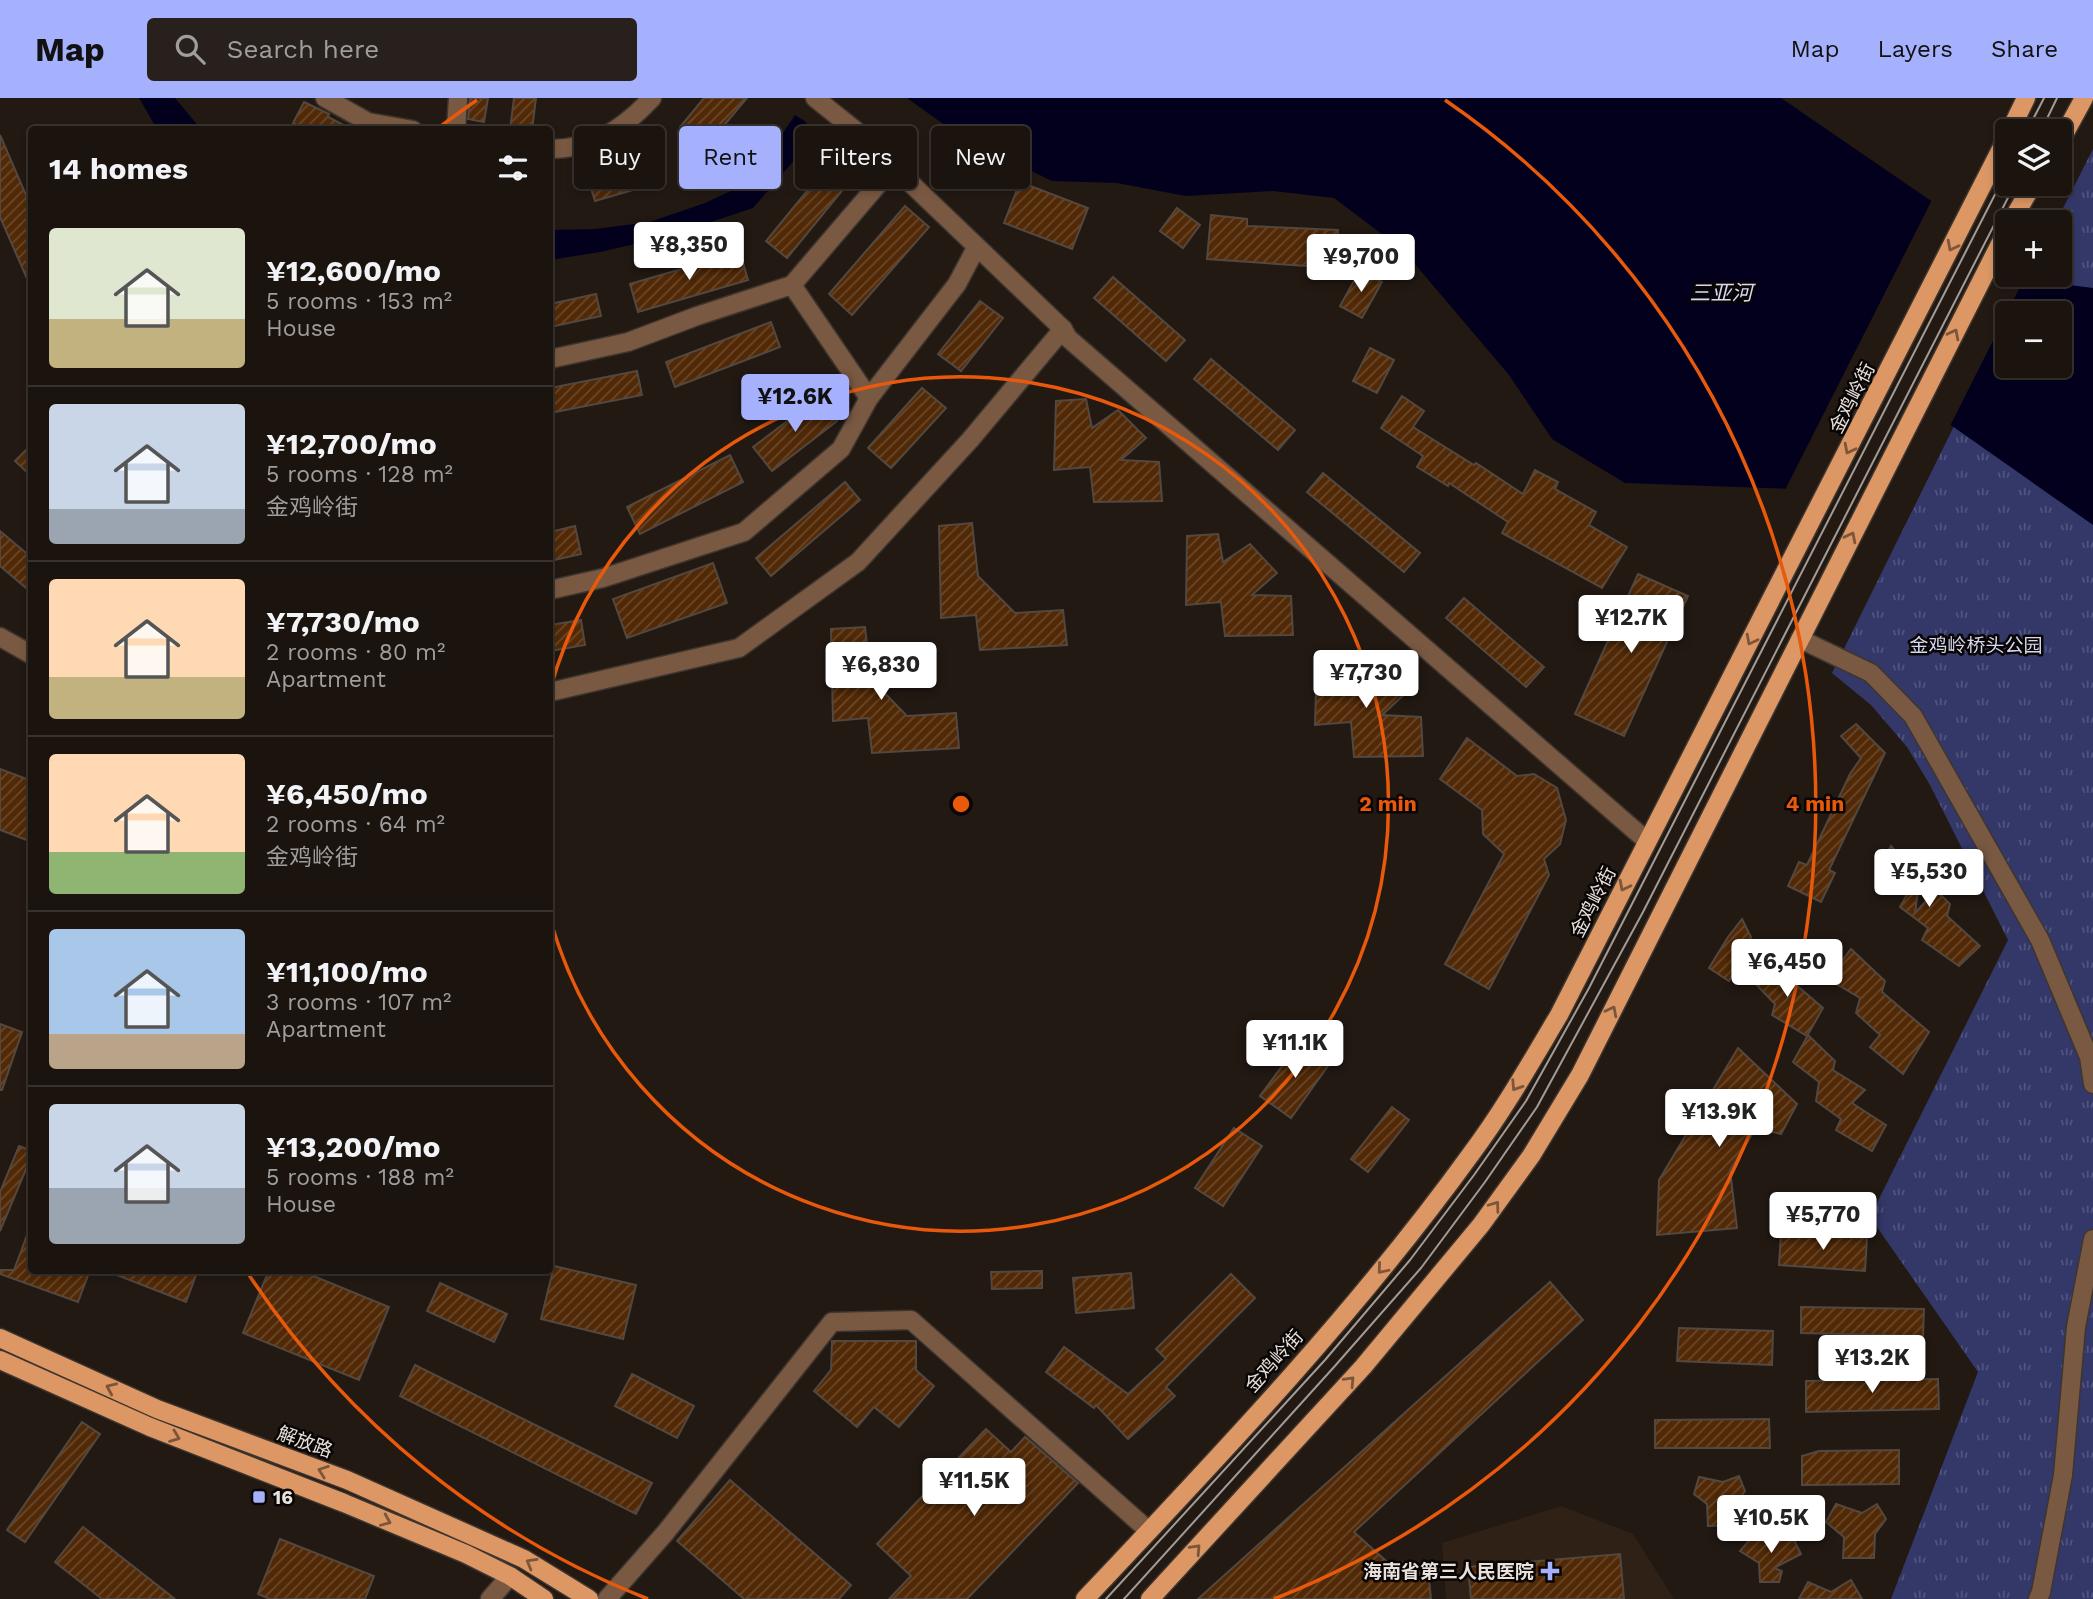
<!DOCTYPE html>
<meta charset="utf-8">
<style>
:root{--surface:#1a130e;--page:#27201c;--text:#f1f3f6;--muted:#9f9e9e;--line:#38322e;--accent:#a5b1fc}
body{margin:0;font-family:"Work Sans","Noto Sans SC",sans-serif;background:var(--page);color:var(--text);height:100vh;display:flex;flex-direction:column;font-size:26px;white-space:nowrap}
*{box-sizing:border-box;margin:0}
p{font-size:23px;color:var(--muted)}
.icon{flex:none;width:38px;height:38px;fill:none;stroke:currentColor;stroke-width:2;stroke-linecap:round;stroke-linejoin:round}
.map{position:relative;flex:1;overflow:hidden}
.sheet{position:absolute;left:28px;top:28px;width:525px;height:1148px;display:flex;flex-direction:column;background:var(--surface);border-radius:7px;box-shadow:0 4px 10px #0003,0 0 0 2px var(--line)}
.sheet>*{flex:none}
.top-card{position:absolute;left:574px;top:28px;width:665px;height:63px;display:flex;gap:14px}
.controls{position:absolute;left:1995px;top:21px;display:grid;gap:14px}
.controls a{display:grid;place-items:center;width:77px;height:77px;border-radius:7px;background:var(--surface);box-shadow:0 4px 10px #0003,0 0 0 2px var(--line);font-size:35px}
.price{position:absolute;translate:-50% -60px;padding:0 16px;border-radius:7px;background:#fff;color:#222;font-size:23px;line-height:46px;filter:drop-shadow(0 2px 4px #0008)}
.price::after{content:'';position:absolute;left:50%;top:42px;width:21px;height:16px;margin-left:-10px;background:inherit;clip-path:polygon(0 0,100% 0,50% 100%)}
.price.current{background:var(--accent);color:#111}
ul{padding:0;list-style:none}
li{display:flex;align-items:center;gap:21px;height:175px;padding:0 21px}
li+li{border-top:2px solid var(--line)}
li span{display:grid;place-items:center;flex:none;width:196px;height:140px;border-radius:7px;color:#555}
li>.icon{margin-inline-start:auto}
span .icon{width:84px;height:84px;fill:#fffc;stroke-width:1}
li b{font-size:30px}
h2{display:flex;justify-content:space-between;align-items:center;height:84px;padding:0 21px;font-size:30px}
.chip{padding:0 24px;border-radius:7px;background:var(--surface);box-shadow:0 4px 10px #0003,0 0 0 2px var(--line);font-size:24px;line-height:63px}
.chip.current{background:var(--accent);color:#111}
header{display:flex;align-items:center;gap:42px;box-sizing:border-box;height:98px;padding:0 35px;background:var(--accent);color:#111}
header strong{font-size:33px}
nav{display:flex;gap:38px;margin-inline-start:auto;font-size:24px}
.search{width:490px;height:63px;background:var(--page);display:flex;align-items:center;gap:18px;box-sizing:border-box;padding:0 24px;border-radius:7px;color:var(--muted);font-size:26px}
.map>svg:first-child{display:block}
.built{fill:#2f2116}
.park{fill:url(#park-tufts)}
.water{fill:#03001e;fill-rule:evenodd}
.pier{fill:#221913}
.building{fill:url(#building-hatch);stroke:#534840;stroke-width:2}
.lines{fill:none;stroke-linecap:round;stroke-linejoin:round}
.minor-casing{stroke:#3e352f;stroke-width:21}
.major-casing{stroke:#3e352f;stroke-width:21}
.minor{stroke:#7a5942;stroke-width:18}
.major{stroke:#dc9765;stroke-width:18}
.tram{stroke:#a39b96;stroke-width:2}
.oneway{stroke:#7d5539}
.ring{fill:none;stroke:#e8590c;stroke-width:3.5}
.poi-dot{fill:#a5b1fc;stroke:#090504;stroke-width:2.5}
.labels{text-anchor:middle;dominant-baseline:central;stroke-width:5;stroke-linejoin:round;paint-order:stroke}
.street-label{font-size:19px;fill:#e8e1dc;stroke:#090504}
.park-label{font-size:19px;fill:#d6daf1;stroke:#090504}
.poi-label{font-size:19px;font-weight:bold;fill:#e8e1dc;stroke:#090504;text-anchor:start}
.water-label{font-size:21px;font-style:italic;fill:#d4d9ef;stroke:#090504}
.centre{fill:#e8590c;stroke:#090504;stroke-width:3.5}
.ring-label{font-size:21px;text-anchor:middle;font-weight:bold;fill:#e8590c;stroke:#090504;stroke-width:5;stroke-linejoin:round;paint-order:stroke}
</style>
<header>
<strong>Map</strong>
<div class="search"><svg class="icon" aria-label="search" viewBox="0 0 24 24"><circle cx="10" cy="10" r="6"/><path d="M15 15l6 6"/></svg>Search here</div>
<nav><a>Map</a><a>Layers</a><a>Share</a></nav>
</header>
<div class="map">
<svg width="2093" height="1501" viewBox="0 0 2093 1501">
<defs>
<pattern id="park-tufts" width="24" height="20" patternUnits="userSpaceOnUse" patternTransform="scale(1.75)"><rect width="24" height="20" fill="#333869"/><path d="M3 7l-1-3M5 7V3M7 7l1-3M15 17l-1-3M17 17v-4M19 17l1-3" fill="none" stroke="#51547e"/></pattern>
<pattern id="building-hatch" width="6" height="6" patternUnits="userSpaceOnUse" patternTransform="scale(1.75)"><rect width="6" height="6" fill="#512906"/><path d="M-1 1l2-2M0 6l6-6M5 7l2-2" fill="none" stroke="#6a482a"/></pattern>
</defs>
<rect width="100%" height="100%" fill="#221913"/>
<!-- built -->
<path class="built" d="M1561,1408L1633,1436L1674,1501H1446L1442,1445Z"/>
<!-- park -->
<path class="park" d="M2093,51V1501H1891L1978,1274L1870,1119L2008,842L1930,687L1907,649L1871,607L1832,575L2007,221V268H2060V215H2010L2029,177H2060V124H2056Z"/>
<!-- water -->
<g class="water">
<path d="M139,0H175L201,31H157Z"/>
<path d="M907,0H1781L2007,155V177H2027L2030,182L2093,190V427L1945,323L1849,393L1625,385L1552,341L1509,277L1403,152L1334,100L1273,93L1186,98L1117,85L1052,83L960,38ZM2007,215H2060V268H2007Z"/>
<path d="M795,17L806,24L808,33L797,59L753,110L665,139L600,154L550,162V132L595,131L650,124L705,105L750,84Z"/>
</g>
<!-- pier -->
<path class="pier" d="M1933,100L2007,151V177H2026L1949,330L1945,327L1851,396L1784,394Z"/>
<!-- building -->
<g class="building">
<path d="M470,0H488L484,24L468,21Z"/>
<path d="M514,0H536L532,32H510Z"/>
<path d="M704,0H747L705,50L680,29Z"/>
<path d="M304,4L329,16L328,19L353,32H306L293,25Z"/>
<path d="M0,37L32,111V192L0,119Z"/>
<path d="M656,57L664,83L595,103L587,78Z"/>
<path d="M834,60L855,77L787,160L766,143Z"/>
<path d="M1020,84L1088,110L1072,151L1004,125Z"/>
<path d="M905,108L929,129L852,217L829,196Z"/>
<path d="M1177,110L1200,127L1183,150L1160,133Z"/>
<path d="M1211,117L1247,121V128L1338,132L1336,170L1207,161Z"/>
<path d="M740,154L748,182L638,214L630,186Z"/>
<path d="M1360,172L1382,184L1362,220L1340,208Z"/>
<path d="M1113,179L1185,242L1166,263L1094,200Z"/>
<path d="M596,196L601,218L550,229V206Z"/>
<path d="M980,203L1003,220L961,273L938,256Z"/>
<path d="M771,224L780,249L675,289L666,264Z"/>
<path d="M1370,250L1394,262L1377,295L1353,283Z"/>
<path d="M1211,261L1295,332L1278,352L1194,281Z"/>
<path d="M637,273L642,297L550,315V290Z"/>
<path d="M922,290L946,310L891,370L868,350Z"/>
<path d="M1402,298L1424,313L1413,329L1474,367L1476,365L1523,396L1535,372L1558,384L1555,391L1596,414L1589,427L1627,449L1602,490L1502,435L1508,424L1449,385L1448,388L1417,369L1423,358L1381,330Z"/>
<path d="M819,299L837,323L772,373L753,349Z"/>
<path d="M1086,301L1092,330L1118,312L1146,340L1121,362L1159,364L1162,403L1094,404L1090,369L1054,372L1056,303Z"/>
<path d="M32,346V379L15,363Z"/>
<path d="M730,357L743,384L640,436L627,409Z"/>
<path d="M1323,375L1420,455L1404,474L1307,394Z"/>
<path d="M845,384L860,402L771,478L756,460Z"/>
<path d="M972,425L978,478L1015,515L1063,512L1067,547L980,552L976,517L941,520L939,428Z"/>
<path d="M575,428L581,456L550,463V434Z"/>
<path d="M0,433L32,460V495L0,468Z"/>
<path d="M1218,436L1223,464L1250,446L1277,475L1252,497L1291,498L1293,537L1225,538L1221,504L1186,507L1187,438Z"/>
<path d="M713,465L727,505L627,540L613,501Z"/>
<path d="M1638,476L1688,498L1624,638L1575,616Z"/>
<path d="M1464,500L1544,569L1526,589L1446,520Z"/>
<path d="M581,522L585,547L550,553V527Z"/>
<path d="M865,529L871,581L907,618L956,615L959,650L872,655L868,620L833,623L831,531Z"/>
<path d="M1347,556L1353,585L1379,567L1406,595L1382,617L1421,619L1423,658L1354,659L1351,624L1315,627L1317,559Z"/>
<path d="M1856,626L1885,655L1829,772L1835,775L1821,804L1788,788L1799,764L1807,767L1850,676L1861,660L1841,638Z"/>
<path d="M1467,640L1517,678L1534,676L1557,690L1566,722L1560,746L1544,761L1549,777L1489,891L1445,866L1504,756L1483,736L1482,712L1440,681Z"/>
<path d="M0,671L32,683V744L0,732Z"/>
<path d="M1891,748L1902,761L1912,754L1922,763L1915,815L1936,792L1950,806L1947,818L1980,848L1959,868L1922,842L1928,830L1900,809L1909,793L1878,772Z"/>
<path d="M1742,821L1751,839L1729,883L1709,870L1728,839Z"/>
<path d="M1851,851L1885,883L1882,894L1929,934L1903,976L1870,949L1880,937L1856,915L1860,900L1828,881Z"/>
<path d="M1766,866L1774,868L1823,910L1807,938L1772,917L1775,906L1746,876Z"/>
<path d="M0,926L22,934L2,992H0Z"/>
<path d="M1808,937L1835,963L1833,972L1865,992L1852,1005L1886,1027L1872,1053L1836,1032L1841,1021L1816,1003L1819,984L1793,964Z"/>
<path d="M1300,944L1330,965L1291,1020L1260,998Z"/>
<path d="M1738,950L1797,1006L1781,1036L1756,1030L1730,1072L1737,1130L1657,1137L1659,1082Z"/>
<path d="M1392,1009L1409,1022L1368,1074L1351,1061Z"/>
<path d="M1234,1030L1262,1048L1223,1108L1195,1090Z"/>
<path d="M19,1048L32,1053V1057L0,1133V1094Z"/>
<path d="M30,1129L32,1172H90L78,1204L0,1176V1172H14Z"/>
<path d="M1781,1134L1867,1140L1865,1173L1779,1167Z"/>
<path d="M554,1168L636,1187L623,1241L541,1221Z"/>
<path d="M104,1172H198L186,1204Z"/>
<path d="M269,1172H299L389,1209L359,1282L243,1235Z"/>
<path d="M1042,1173V1190L992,1191L991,1174Z"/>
<path d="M1131,1175L1134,1210L1076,1215L1073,1180Z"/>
<path d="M1231,1176L1255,1200L1166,1289L1175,1298L1128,1341L1096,1307L1094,1310L1046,1274L1064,1249L1128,1296L1166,1261L1156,1251Z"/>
<path d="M1550,1184L1583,1222L1354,1434L1395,1471L1402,1464L1429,1481L1431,1501H1198Z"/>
<path d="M440,1185L507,1216L494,1244L427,1213Z"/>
<path d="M1801,1209L1924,1211L1923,1238L1801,1235Z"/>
<path d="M1679,1230L1773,1233L1772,1267L1677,1263Z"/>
<path d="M832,1243H916V1272L934,1288L899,1329L874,1309L857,1329L814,1293L831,1272Z"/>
<path d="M415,1267L652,1385L636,1416L400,1298Z"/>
<path d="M632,1276L694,1308L677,1340L615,1308Z"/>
<path d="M1938,1281L1939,1311L1806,1314V1283Z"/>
<path d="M1769,1321L1770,1350H1655V1322Z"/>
<path d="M82,1324L100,1336L25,1444L7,1432Z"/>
<path d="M986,1331L1011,1354L1025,1339L1078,1385L967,1501H889L911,1478L877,1446Z"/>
<path d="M1899,1352V1386L1802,1387V1358L1819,1353Z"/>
<path d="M1739,1378L1745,1393L1736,1405L1733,1427L1708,1428L1707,1406L1694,1396L1699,1379L1723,1384Z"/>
<path d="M730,1382L851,1487L839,1501H744L677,1443Z"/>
<path d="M1836,1406L1862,1415L1877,1406L1886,1421L1875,1436L1874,1460H1843L1844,1439L1826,1424Z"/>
<path d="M83,1429L175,1501H102L55,1464Z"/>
<path d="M1791,1436L1801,1456L1774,1470L1782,1473L1779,1484H1760L1759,1465L1740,1453L1754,1437L1775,1444Z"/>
<path d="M280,1441L374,1478L365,1501H270L258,1496Z"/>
<path d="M1620,1456L1624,1501H1471L1468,1469Z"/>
<path d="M1851,1482L1862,1501H1799L1808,1484L1831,1494Z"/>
</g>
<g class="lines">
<!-- minor casing -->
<g class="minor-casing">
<g id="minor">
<path d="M325,0L368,24L413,32"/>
<path d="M815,0L855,32L1063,231L1068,240L1647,743"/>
<path d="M456,32L458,0"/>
<path d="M550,51C593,51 623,31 652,0"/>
<path d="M550,261L628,244L697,218L792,187"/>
<path d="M869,300L792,187L893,69"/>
<path d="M550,492L603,480L744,434L841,351L869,300L957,186L976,150"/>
<path d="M0,539L32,557"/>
<path d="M1800,541L1871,575L1913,618L2040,842L2089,959L2093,986"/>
<path d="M550,594L739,550L858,464L970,342L1063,231"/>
<path d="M490,1501L510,1478"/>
<path d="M607,1501L666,1434L832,1224L911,1222L1149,1433"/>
<path d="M2038,1501L2041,1494L2063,1377L2076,1229L2093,1141"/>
</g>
</g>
<!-- major casing -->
<g class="major-casing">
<g id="major">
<path d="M2010,33L2026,0"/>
<path d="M2060,44L2084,0"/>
<path d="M2011,124L2033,86"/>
<path d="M0,1240L157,1311L347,1382L524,1461L589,1501"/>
<path d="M0,1262L150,1329L344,1405L466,1456L510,1478L544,1501"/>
<path d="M1085,1501C1219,1359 1356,1215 1471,1056C1504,1012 1531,964 1559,917L2007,39"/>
<path d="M1150,1501L1363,1269L1481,1127L1531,1058L1580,977L2007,132"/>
</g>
</g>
<!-- minor -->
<use href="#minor" class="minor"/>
<!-- major -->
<use href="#major" class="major"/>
<!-- tram -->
<g class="tram">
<path d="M2027,33L2044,0"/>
<path d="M2041,33L2057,0"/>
<path d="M1106,1501L1325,1262L1410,1162L1474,1077L1526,1003L1589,890L2007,73"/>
<path d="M1124,1501L1334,1269L1421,1170L1485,1084L1537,1009L1643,814L2015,86"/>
</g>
</g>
<!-- one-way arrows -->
<defs><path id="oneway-chevron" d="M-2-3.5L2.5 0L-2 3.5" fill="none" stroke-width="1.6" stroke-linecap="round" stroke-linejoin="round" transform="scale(1.75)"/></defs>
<g class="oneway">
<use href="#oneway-chevron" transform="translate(1952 148) rotate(117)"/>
<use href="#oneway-chevron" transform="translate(1954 236) rotate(-63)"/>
<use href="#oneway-chevron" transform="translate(1849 351) rotate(117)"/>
<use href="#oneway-chevron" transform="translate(1851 439) rotate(-63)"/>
<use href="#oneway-chevron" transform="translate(1751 542) rotate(117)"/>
<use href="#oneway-chevron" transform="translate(1624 788) rotate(117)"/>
<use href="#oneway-chevron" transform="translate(1612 913) rotate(-63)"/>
<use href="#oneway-chevron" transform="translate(1516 988) rotate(123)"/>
<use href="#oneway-chevron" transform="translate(1495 1108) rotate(-54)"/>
<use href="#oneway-chevron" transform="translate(1382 1171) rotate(130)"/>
<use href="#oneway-chevron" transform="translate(1350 1283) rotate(-47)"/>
<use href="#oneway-chevron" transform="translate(111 1290) rotate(-156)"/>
<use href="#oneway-chevron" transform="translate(175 1339) rotate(21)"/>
<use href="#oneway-chevron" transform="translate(323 1373) rotate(-160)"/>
<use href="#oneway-chevron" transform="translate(386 1423) rotate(23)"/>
<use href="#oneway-chevron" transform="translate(1196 1451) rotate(-47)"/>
<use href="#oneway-chevron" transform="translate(531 1465) rotate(-150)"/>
</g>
<!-- distance rings -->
<g class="ring">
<path d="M550 592A427 427 0 1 1 550 820"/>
<path d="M648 1501A854 854 0 0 1 249 1177M441 28A854 854 0 0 1 477 2M1445 2A854 854 0 0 1 1274 1501"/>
</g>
<!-- markers -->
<g class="poi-dot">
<rect x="252" y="1392" width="14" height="14" rx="3.5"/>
<path d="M1546.5 1462.5h7v7h7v7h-7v7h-7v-7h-7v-7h7z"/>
</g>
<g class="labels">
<!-- street labels -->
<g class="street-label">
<text transform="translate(1852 300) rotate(-63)">金鸡岭街</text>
<text transform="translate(1593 804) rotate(-63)">金鸡岭街</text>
<text transform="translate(1274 1263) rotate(-48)">金鸡岭街</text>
<text transform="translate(305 1344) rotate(20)">解放路</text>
</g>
<!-- park labels -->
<g class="park-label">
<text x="1976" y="547">金鸡岭桥头公园</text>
</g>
<!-- poi labels -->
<g class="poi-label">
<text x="273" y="1399">16</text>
<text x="1534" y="1473" text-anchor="end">海南省第三人民医院</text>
</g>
<!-- water labels -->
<g class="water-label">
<text x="1721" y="194">三亚河</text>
</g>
</g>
<circle cx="961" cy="706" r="10" class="centre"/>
<g class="ring-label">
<text x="1388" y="713">2 min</text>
<text x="1815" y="713">4 min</text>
</g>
</svg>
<div class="controls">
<a><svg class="icon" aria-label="layers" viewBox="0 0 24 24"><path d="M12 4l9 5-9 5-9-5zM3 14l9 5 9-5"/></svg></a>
<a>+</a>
<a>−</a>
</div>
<b class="price" style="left:689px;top:184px">¥8,350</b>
<b class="price" style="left:1361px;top:196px">¥9,700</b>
<b class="price current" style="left:795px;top:336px">¥12.6K</b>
<b class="price" style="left:1631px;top:557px">¥12.7K</b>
<b class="price" style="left:881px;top:604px">¥6,830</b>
<b class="price" style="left:1366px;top:612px">¥7,730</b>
<b class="price" style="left:1929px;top:811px">¥5,530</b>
<b class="price" style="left:1787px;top:901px">¥6,450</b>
<b class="price" style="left:1295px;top:982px">¥11.1K</b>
<b class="price" style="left:1719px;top:1051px">¥13.9K</b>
<b class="price" style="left:1823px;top:1154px">¥5,770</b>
<b class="price" style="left:1872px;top:1297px">¥13.2K</b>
<b class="price" style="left:974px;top:1420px">¥11.5K</b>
<b class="price" style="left:1771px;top:1457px">¥10.5K</b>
<div class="top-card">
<a class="chip">Buy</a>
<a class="chip current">Rent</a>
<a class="chip">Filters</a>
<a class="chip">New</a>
</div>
<section class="sheet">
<h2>14 homes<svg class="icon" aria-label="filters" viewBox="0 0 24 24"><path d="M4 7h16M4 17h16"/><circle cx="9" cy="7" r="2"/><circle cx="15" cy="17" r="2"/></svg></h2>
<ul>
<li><span style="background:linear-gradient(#dfe7d0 65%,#c2b280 0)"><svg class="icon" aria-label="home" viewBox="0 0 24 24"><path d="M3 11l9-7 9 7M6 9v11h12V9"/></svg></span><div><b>¥12,600/mo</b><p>5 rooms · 153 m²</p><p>House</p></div></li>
<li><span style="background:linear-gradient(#c9d6e8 75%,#9aa5b1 0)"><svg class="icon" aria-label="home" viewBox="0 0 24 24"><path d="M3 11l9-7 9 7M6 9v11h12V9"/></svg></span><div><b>¥12,700/mo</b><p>5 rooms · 128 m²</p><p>金鸡岭街</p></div></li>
<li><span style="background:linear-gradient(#ffd9b3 70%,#c2b280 0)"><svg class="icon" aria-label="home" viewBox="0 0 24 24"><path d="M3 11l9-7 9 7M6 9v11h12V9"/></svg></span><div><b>¥7,730/mo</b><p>2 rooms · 80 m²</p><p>Apartment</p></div></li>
<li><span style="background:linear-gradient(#ffd9b3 70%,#8fb573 0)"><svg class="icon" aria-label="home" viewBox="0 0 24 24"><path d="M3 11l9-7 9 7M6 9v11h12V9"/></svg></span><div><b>¥6,450/mo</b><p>2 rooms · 64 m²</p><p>金鸡岭街</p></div></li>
<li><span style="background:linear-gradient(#a9c7e8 75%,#b9a48a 0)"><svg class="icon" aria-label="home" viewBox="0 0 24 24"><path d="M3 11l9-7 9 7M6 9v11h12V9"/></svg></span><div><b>¥11,100/mo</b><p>3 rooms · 107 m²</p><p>Apartment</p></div></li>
<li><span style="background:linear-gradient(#c9d6e8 60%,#9aa5b1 0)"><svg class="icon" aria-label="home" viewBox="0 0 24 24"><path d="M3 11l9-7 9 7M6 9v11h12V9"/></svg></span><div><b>¥13,200/mo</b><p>5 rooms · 188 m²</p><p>House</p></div></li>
</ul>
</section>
</div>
